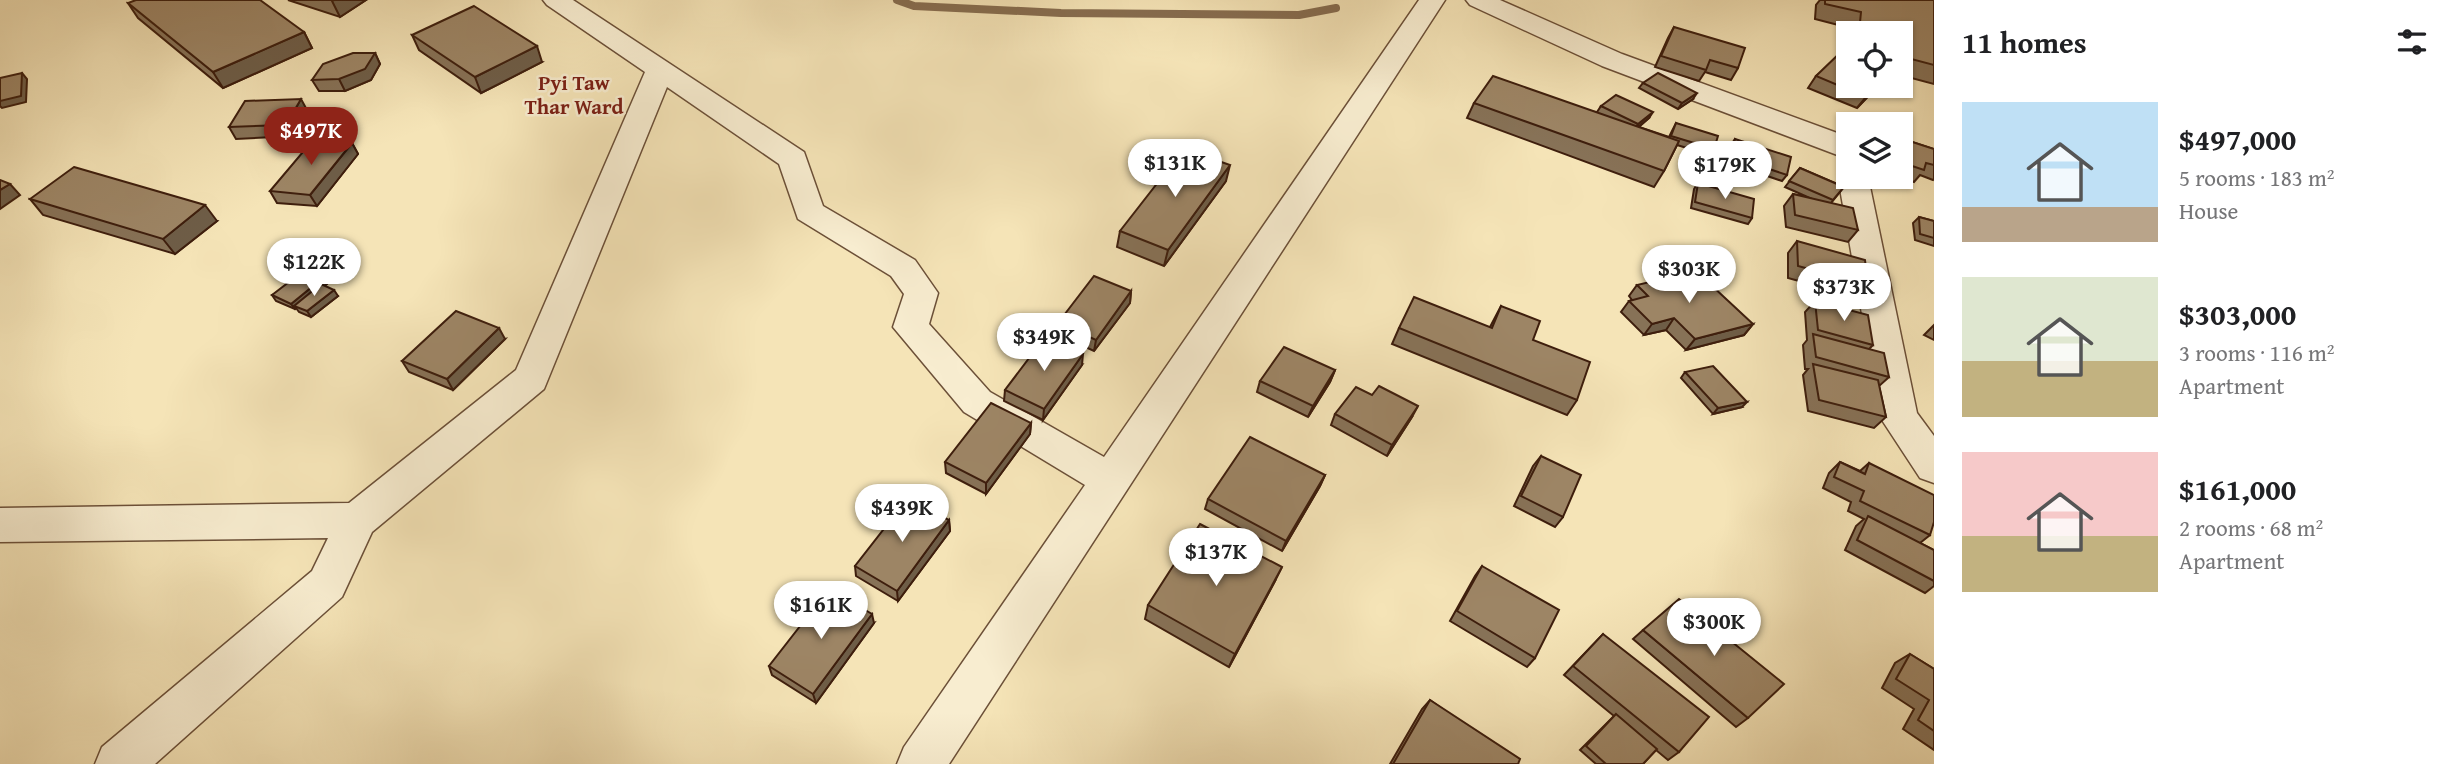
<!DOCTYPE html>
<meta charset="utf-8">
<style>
:root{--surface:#fff;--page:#f6f6f6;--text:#202124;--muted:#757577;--accent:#8f2418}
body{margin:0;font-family:"Gentium Book Plus",serif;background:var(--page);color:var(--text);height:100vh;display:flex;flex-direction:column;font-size:26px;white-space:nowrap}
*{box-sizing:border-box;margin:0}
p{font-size:23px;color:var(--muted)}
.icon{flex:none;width:38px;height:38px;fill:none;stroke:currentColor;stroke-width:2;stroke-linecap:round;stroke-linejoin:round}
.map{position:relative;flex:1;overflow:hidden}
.details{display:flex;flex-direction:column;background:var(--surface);width:525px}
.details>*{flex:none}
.fabs{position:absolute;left:1836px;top:21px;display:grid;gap:14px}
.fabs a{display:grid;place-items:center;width:77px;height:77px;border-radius:0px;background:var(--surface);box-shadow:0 2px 5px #0004;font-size:35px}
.price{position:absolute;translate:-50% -60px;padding:0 16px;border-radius:24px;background:#fff;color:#222;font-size:23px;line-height:46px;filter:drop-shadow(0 2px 4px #0008)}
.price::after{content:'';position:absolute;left:50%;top:42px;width:21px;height:16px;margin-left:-10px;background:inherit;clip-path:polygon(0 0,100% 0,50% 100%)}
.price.on{background:var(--accent);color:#fff}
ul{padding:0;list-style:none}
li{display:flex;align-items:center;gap:21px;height:175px;padding:0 28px}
li span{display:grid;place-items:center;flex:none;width:196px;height:140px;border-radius:0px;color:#555}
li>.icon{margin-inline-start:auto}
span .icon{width:84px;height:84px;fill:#fffc;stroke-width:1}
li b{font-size:30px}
h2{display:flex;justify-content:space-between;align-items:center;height:84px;padding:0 28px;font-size:30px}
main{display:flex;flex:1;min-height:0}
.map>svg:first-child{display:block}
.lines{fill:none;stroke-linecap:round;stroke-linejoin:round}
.stream{stroke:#876d50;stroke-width:8}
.minor-casing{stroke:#6c5038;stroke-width:3}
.minor{fill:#f8edd0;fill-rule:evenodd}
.wall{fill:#877257;stroke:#3e1e0d;stroke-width:2}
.shaded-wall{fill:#6e5d47;stroke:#3e1e0d;stroke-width:2}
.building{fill:#9d8565;stroke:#3e1e0d;stroke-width:2}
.labels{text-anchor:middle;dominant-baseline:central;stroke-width:5;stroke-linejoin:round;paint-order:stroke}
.far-quarter-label{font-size:21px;font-weight:bold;fill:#7a1f14;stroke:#f8edd0}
</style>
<main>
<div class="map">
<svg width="1934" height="764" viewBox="0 0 1934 764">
<rect width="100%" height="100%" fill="#f5e4b7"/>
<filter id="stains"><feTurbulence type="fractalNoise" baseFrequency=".00286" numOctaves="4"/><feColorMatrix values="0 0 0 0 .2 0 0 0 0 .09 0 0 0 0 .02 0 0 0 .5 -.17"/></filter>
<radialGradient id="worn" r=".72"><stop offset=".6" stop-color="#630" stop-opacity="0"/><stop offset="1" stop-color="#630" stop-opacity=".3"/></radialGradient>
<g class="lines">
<!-- stream -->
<path class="stream" d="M897,0L914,6L1061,13L1299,15L1336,8"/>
<!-- minor casing -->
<g class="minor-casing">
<g id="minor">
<path d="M543,0H573L804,152L823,206L915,260L938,293L929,324L990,392L1104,457L1419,0H1445L949,764H897L904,747L1085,485L964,412L893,327L904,294L891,276L798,219L779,164L667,87L544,389L372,532L342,597L155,764H95L102,747L312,571L328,538L0,542V508L349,503L516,370L645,72L547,5Z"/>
<path d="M1466,0H1500L1622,54L1848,137V159L1602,66L1470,5Z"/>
<path d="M1848,168V177H1868L1917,413L1934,436V483L1920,478L1880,417L1838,177L1842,170Z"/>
</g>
</g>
<!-- minor -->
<use href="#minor" class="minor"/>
</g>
<!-- wall -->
<g class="wall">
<path d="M288,0H366L340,17Z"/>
<path d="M1820,0H1934V84L1900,75V33H1849L1850,28L1815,19L1816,5Z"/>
<path d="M128,3L304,32L312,48L223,88L138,18Z"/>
<path d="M1674,27L1738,68L1731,80L1705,72L1699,81L1655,67L1668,38Z"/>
<path d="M412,35L542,62L481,93L419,50Z"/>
<path d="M1848,44V86H1878L1857,108L1808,88L1816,76L1847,53Z"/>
<path d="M375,53L380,64L371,80L345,91H319L312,80Z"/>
<path d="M1643,83L1693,99L1678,109L1639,88Z"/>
<path d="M1474,103L1597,112L1601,106L1649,118L1639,127L1669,137L1676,123L1714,149L1710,155L1677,145L1664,171L1654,187L1467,118Z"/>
<path d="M307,110L293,136L236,139L229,127Z"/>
<path d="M1900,138L1934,149V179L1933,180L1920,175L1914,182L1900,177Z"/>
<path d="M1735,139L1787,175L1782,181L1726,162L1731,145Z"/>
<path d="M352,143L358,154L317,206L277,203L270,191Z"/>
<path d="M1800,168L1844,187L1831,203L1858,230L1848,242L1786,227L1784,206L1793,194L1812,199L1785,187Z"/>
<path d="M1226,181L1164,266L1117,247L1120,231Z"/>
<path d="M1698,183L1752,218L1748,224L1691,208L1694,189Z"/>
<path d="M30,199L217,221L175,254L43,215Z"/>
<path d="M1919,217L1934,221V246L1915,240L1913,223Z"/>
<path d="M1797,241L1868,285L1857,297L1788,278V253Z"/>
<path d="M324,277L328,283L324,286L338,296L311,317L299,312L296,308L295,309L276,301L272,295Z"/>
<path d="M1637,285L1753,324L1744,335L1686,350L1666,330L1644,335L1621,312L1629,301L1632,300L1629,296Z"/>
<path d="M1131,291L1130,303L1094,351L1057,334L1058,323Z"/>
<path d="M1815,301L1873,345L1869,349L1889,377L1879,386L1886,417L1874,428L1808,411L1803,375L1808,369H1805L1803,345L1807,340L1805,312Z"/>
<path d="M1501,306L1533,340L1577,400L1567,415L1392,344L1399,328L1490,327Z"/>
<path d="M1934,325V340L1924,335Z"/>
<path d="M505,339L453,390L409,372L402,361Z"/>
<path d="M1082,365L1043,420L1004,401L1005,390Z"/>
<path d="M1335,370L1330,382L1308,417L1257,392L1260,381Z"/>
<path d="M1685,372L1742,407L1713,414L1681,378Z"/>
<path d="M1335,414L1412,417L1387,456L1331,425Z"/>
<path d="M1031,423L1030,434L986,494L946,473L945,462Z"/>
<path d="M1541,456L1563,517L1555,527L1514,506L1533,466Z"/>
<path d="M1840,462L1860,471L1869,463L1930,535L1920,543L1934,550V586L1925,593L1845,550L1856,526L1864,519L1848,511L1851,502L1823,488L1829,473Z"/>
<path d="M1325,475L1320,486L1282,551L1205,509L1208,499Z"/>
<path d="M949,520L950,531L898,601L856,576L855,566Z"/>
<path d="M1482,566L1535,658L1527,667L1450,621L1475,576Z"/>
<path d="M1275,581L1229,667L1145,619L1148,605Z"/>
<path d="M874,623L816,703L772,675L769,666Z"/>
<path d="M1643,630L1748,718L1736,727L1633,639Z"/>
<path d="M1603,634L1679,752L1668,760L1656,750L1643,764H1596L1580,750L1614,716L1564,675Z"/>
<path d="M1910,654L1934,669V750L1903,729L1914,709L1882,688L1895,663Z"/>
<path d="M1430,700L1518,764H1390L1422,709Z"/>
</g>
<!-- shaded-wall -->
<g class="shaded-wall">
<path d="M334,0H366L340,17L332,1Z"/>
<path d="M304,32L312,48L223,88L213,72Z"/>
<path d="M537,46L542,62L481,93L475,77Z"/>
<path d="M375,53L380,64L371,80L345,91L339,79Z"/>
<path d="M22,73L27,79L26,102L2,108L0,106V101Z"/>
<path d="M1876,86H1878L1857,108L1866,97Z"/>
<path d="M1697,93L1693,99L1678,109L1682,103Z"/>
<path d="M301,99L307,110L293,136L286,125Z"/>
<path d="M1653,112L1649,118L1634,130L1638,124Z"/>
<path d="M352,143L358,154L317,206L310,195Z"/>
<path d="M1230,165L1226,181L1164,266L1168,250Z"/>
<path d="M10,184L20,195L0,209V190Z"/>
<path d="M205,205L217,221L175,254L163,239Z"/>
<path d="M324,277L328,283L298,307L294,306L296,308L295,309L291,304Z"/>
<path d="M334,290L338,296L311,317L307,311Z"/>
<path d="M1131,291L1130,303L1094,351L1096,340Z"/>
<path d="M1674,318L1666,330L1644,335L1652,324Z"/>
<path d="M1753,324L1744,335L1686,350L1695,339Z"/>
<path d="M499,328L505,339L453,390L447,379Z"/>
<path d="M1083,354L1082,365L1043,420L1044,409Z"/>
<path d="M1335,370L1330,382L1308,417L1313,406Z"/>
<path d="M1747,402L1742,407L1713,414L1718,408Z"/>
<path d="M1418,406L1412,417L1387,456L1392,445Z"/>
<path d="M1031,423L1030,434L986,494V483Z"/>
<path d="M1325,475L1320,486L1282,551L1286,541Z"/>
<path d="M949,520L950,531L898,601L897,591Z"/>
<path d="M1282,567L1275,581L1229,667L1235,654Z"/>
<path d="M872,614L874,623L816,703L813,694Z"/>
</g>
<!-- building -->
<g class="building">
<path d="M136,0H260L304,32L213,72L128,3Z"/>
<path d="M1825,0H1934V65L1900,56V33H1859L1861,12L1825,4Z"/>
<path d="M474,6L537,46L475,77L412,35Z"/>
<path d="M1674,27L1745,48L1738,68L1710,60L1706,70L1661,56Z"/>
<path d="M1842,51L1848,53V86H1876L1866,97L1816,76Z"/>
<path d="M353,53H375L365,69L339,79L312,80L323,64Z"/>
<path d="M22,73L21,96L0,101V78Z"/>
<path d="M1658,73L1697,93L1682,103L1643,83Z"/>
<path d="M1493,76L1679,141L1664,171L1474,103Z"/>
<path d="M1616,95L1653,112L1638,124L1601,106Z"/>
<path d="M301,99L286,125L229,127L245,101Z"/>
<path d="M1676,123L1718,136L1714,149L1671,136Z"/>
<path d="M1900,138L1934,149V165L1926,163L1924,170L1900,162Z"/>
<path d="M1735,139L1791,157L1787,175L1730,156Z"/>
<path d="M313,140L352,143L310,195L270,191Z"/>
<path d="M1184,149L1230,165L1168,250L1120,231Z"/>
<path d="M74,167L205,205L163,239L30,199Z"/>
<path d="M1800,168L1844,187L1833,200L1789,181Z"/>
<path d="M0,180L10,184L0,190Z"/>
<path d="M1698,183L1754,199L1752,218L1695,202Z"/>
<path d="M1793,194L1853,208L1858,230L1795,215Z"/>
<path d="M1919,217L1934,221V238L1920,234Z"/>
<path d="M1797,241L1865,260L1868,285L1798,266Z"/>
<path d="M306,269L324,277L291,304L272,295Z"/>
<path d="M1696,271L1753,324L1695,339L1674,318L1652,324L1629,301L1648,296L1637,285Z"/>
<path d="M1094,276L1131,291L1096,340L1058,323Z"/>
<path d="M321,284L334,290L307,311L294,306Z"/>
<path d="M1414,297L1492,328L1501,306L1540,321L1533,340L1590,362L1577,400L1399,328Z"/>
<path d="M1815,301L1868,315L1873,345L1818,330Z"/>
<path d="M456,311L499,328L447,379L402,361Z"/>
<path d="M1813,334L1884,353L1889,377L1816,357Z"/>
<path d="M1045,337L1083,354L1044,409L1005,390Z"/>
<path d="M1284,347L1335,370L1313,406L1260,381Z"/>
<path d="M1813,364L1878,380L1886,417L1819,400Z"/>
<path d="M1713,366L1747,402L1718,408L1685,372Z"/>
<path d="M1379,386L1418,406L1392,445L1335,414L1356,387L1372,395Z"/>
<path d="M991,403L1031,423L986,483L945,462Z"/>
<path d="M1250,437L1325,475L1286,541L1208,499Z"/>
<path d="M1541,456L1581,475L1563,517L1521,496Z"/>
<path d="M1840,462L1865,474L1869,463L1934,495V522L1930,535L1860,501L1864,491L1834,477Z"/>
<path d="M908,498L949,520L897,591L855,566Z"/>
<path d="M1868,516L1934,550V581L1857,540Z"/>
<path d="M1200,524L1282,567L1235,654L1148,605Z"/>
<path d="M1482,566L1559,610L1535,658L1457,611Z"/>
<path d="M829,589L872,614L813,694L769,666Z"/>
<path d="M1679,599L1784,684L1748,718L1643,630Z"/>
<path d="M1603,634L1709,717L1679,752L1573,666Z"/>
<path d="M1910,654L1934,669V731L1918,720L1929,700L1896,679Z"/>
<path d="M1430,700L1520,759L1518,764H1393Z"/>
<path d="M1616,714L1657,749L1643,764H1606L1586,746Z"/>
</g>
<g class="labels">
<!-- far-quarter labels -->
<g class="far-quarter-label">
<text x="574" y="82">Pyi Taw<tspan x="574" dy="24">Thar Ward</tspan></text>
</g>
</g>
<rect width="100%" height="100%" filter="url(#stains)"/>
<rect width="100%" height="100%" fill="url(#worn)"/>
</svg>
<div class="fabs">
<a><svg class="icon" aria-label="locate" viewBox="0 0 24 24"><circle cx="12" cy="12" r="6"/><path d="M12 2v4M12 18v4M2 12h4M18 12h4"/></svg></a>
<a><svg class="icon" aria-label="layers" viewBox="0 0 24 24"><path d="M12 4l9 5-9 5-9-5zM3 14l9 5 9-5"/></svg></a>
</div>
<b class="price on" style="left:311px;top:167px">$497K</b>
<b class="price" style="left:1175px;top:199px">$131K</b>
<b class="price" style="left:1725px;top:201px">$179K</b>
<b class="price" style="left:314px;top:298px">$122K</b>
<b class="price" style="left:1689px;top:305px">$303K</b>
<b class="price" style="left:1844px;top:323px">$373K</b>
<b class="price" style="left:1044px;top:373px">$349K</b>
<b class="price" style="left:902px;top:544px">$439K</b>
<b class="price" style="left:1216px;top:588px">$137K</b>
<b class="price" style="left:821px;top:641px">$161K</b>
<b class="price" style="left:1714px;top:658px">$300K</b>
</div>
<section class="details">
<h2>11 homes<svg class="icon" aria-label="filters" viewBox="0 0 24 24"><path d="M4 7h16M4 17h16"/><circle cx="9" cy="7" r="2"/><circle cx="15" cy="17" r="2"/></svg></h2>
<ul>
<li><span style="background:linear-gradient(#bfe0f5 75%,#b9a48a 0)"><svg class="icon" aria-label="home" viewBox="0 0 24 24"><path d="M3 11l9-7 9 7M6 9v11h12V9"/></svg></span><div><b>$497,000</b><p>5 rooms · 183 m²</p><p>House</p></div></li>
<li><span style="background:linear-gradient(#dfe7d0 60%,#c2b280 0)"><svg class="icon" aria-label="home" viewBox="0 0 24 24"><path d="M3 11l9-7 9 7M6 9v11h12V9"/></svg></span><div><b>$303,000</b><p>3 rooms · 116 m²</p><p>Apartment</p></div></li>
<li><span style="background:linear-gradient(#f6c9c9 60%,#c2b280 0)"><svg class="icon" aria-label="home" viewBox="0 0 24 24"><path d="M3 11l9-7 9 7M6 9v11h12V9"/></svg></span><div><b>$161,000</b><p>2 rooms · 68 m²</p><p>Apartment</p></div></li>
</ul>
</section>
</main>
